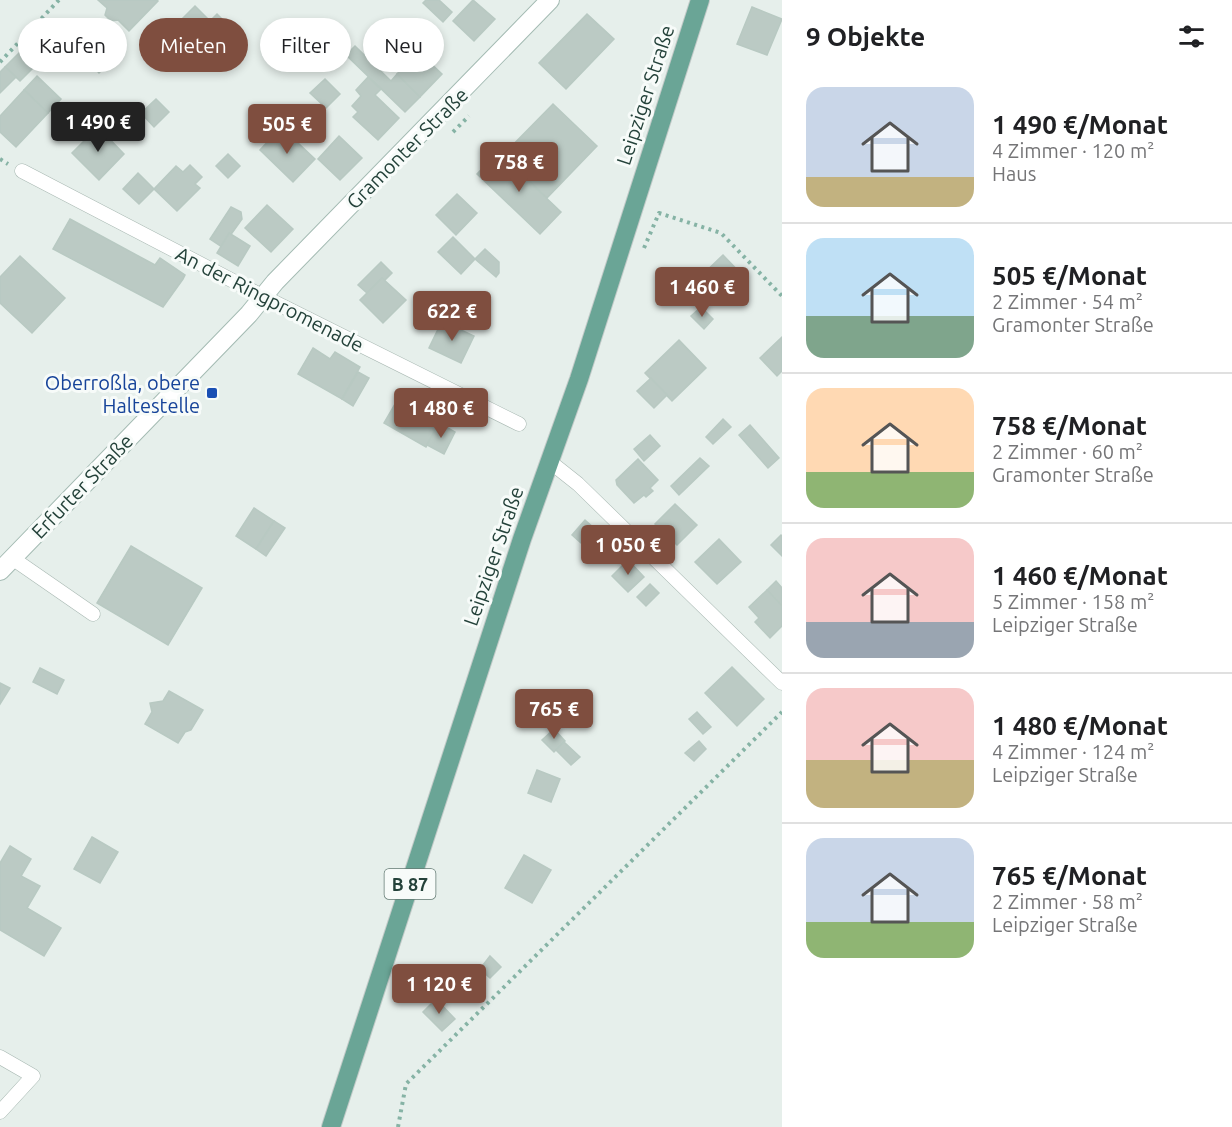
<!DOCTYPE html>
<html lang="de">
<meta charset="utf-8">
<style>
:root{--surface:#fff;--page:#f2f2f2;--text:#202124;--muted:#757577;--line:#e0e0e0;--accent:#7f4e3f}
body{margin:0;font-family:Ubuntu,sans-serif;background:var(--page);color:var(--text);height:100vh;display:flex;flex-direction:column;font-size:22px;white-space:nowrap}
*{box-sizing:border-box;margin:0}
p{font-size:20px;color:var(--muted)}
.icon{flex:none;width:33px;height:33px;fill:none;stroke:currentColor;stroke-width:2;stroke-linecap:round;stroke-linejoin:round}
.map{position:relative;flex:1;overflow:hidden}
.details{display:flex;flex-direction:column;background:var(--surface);width:450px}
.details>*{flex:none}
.guide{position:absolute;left:18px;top:18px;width:570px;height:54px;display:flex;gap:12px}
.price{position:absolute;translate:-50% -51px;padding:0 14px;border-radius:6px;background:var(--accent);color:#fff;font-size:20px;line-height:39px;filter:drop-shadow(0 2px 3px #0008)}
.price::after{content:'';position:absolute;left:50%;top:36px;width:18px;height:14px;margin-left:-9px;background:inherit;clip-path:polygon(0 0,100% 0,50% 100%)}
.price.on{background:#222;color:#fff}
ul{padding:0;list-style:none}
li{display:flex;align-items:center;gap:18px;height:150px;padding:0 24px}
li+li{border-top:2px solid var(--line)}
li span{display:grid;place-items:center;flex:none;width:168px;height:120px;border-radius:18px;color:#555}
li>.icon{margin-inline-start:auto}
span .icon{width:72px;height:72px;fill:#fffc;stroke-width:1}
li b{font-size:26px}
h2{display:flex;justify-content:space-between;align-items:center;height:72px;padding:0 24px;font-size:26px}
.pill{padding:0 21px;border-radius:27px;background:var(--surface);box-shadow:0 3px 9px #0003;font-size:21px;line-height:54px}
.pill.on{background:var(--accent);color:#fff}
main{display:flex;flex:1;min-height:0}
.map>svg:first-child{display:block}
.building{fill:#bbcac4;stroke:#b8c9c2;stroke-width:1.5}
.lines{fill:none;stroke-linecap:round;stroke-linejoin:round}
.lane-casing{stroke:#a8b8b2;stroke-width:15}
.secondary-casing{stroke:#a4bbb3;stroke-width:20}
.primary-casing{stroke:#c2cac8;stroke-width:20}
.path{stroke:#86b3a5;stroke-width:4;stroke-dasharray:3 4.5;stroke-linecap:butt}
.lane{stroke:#fff;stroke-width:14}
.secondary{stroke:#fff;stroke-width:18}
.primary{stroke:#6aa596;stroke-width:18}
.transit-dot{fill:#1a4fb4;stroke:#f7fbf9;stroke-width:2}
.labels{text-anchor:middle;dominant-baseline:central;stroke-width:6;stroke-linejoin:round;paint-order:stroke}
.shield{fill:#f7fbf9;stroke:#637a73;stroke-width:1.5}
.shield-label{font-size:18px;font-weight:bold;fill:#24423a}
.street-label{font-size:20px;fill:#24423a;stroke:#f7fbf9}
.transit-label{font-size:20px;fill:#164399;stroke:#f7fbf9;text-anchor:end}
</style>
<main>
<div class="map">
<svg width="782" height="1127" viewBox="0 0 782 1127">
<rect width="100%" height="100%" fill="#e6efeb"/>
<!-- building -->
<g class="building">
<path d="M98,0H157L158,1L129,31L118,20L111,21L105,15L107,8Z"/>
<path d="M426,0H439L452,12L443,22L423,3Z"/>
<path d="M473,0L495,19L474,41L453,21Z"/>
<path d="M195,6L210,21L217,14L232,29L192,70L177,56L188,44L173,28Z"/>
<path d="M752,7L782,19L767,55L737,44Z"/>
<path d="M587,14L614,39L566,89L539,63Z"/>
<path d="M101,45L114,58L99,73L87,60Z"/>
<path d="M355,46L391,81L397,74L420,97L405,112L346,55Z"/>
<path d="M24,48L38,63L20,81L5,67Z"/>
<path d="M422,55L442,74L420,97L397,74L410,61L414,64Z"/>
<path d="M5,67L16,77L0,93V72Z"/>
<path d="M37,76L61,99L48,113L24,90Z"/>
<path d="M368,77L381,89L375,95L399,118L378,140L353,117L358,112L352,106L361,96L356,90Z"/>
<path d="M325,79L340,94L326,108L310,93Z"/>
<path d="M24,90L48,113L16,147L0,132V116Z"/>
<path d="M156,99L169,112L154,127L141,113Z"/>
<path d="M553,104L597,146L547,198L503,155Z"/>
<path d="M98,127L124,154L99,180L72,153Z"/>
<path d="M281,127L315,159L293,182L260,150Z"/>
<path d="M339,136L362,158L340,180L318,159Z"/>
<path d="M498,152L561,212L540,234L477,174Z"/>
<path d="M228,154L240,166L228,178L216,166Z"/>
<path d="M190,165L202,177L195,184L200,188L177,211L154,189L176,166L183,172Z"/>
<path d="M138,173L154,189L139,204L123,189Z"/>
<path d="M457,194L477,213L456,235L436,215Z"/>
<path d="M267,205L293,229L271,252L245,228Z"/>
<path d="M231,207L241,212L242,219L222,247L210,239Z"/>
<path d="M70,219L155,265L160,258L185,275L183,279L163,307L53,249Z"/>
<path d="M229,233L250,246L238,266L217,253Z"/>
<path d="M453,237L475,259L461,274L438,252Z"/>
<path d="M485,249L499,262V273L496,277L475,259Z"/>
<path d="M723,255L746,279L721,302L699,278Z"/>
<path d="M20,256L65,298L32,333L0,303V277Z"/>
<path d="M381,262L392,273L385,280L382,278L367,293L358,285Z"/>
<path d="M382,278L406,300L383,323L360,300Z"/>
<path d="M701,307L713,319L704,329L691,316Z"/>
<path d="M442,321L474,336L461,363L429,348Z"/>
<path d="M782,337V371L777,376L760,358Z"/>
<path d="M679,340L706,368L672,401L645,373Z"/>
<path d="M313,348L330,359L335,352L360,367L342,399L298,374Z"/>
<path d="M358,372L369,378L353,406L342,399Z"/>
<path d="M651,378L667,395L654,408L637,391Z"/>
<path d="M402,392L444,416L426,447L384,423Z"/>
<path d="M723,419L731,427L713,444L706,437Z"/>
<path d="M439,423L455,432L444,454L427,445Z"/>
<path d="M750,425L779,458L768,468L739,435Z"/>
<path d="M650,435L660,446L644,461L634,449Z"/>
<path d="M700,458L709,466L679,495L671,486Z"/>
<path d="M638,459L658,480L650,488L653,491L646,497L644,495L634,503L617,485L616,480Z"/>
<path d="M675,504L697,525L677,545L655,524Z"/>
<path d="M254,508L274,521L256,549L236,536Z"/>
<path d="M585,520L594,528L581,543L572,535Z"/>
<path d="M274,521L285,528L266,556L256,549Z"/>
<path d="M781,535L782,536V556L771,545Z"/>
<path d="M719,539L741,562L717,584L695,562Z"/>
<path d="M131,546L202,588L168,645L97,603Z"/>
<path d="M628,560L644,577L628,592L612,576Z"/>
<path d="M776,581L782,588V606L767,590Z"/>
<path d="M650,584L659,593L646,606L637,597Z"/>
<path d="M767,590L782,606V626L770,638L755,622L759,618L749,607Z"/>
<path d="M732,667L764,699L737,726L705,693Z"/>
<path d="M40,668L64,680L57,694L33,682Z"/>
<path d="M0,683L10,688L0,704Z"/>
<path d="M169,691L203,710L191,730L185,732L178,743L145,724L152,712L150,703L163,701Z"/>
<path d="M697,712L711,727L703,734L689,719Z"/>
<path d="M554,729L565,741L554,752L542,740Z"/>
<path d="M699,741L706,749L694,761L685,753Z"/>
<path d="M564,742L580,757L571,765L556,750Z"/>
<path d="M537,770L560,779L551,802L528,793Z"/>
<path d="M92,837L118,852L100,883L74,869Z"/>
<path d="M10,846L31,859L21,876L40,886L27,908L61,928L44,956L0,930V863Z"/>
<path d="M524,855L551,870L532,903L505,888Z"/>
<path d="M490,956L501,967L490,978L480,969Z"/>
<path d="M436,999L455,1019L442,1031L423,1012Z"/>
</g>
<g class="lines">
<!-- lane casing -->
<g class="lane-casing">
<g id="lane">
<path d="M22,171L264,297L519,424"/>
<path d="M549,461L578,484L782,683"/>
<path d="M12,558L93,614"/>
<path d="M0,1057L33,1076L0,1112"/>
</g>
</g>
<!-- secondary casing -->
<g class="secondary-casing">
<path id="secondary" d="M0,571L249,314L275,282L550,0"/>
</g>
<!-- primary casing -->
<g class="primary-casing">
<path id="primary" d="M331,1127L522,539L579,379L700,0"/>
</g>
<!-- path -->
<g class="path">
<path d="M0,62L59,0"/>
<path d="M453,132L469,116"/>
<path d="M0,159L8,164"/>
<path d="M644,248L659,213L721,233L782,296"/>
<path d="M398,1127L406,1084L782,712"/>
</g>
<!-- lane -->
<use href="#lane" class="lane"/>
<!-- secondary -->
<use href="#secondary" class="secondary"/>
<!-- primary -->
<use href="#primary" class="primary"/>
</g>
<!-- markers -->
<rect class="transit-dot" x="206" y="387" width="12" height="12" rx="3"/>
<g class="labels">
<!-- shield labels -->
<rect class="shield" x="384.5" y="869" width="51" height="30" rx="4.5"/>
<g class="shield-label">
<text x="410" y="884">B 87</text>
</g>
<!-- street labels -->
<g class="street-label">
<text transform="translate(645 95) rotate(-72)">Leipziger Straße</text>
<text transform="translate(407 148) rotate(-45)">Gramonter Straße</text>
<text transform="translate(270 299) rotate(27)">An der Ringpromenade</text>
<text transform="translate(82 486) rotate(-46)">Erfurter Straße</text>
<text transform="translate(493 556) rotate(-71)">Leipziger Straße</text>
</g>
<!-- transit labels -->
<g class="transit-label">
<text x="200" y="382">Oberroßla, obere<tspan x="200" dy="23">Haltestelle</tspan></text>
</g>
</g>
</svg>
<b class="price on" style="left:98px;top:153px">1 490 €</b>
<b class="price" style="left:287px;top:155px">505 €</b>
<b class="price" style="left:519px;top:193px">758 €</b>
<b class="price" style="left:702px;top:318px">1 460 €</b>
<b class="price" style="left:452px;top:342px">622 €</b>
<b class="price" style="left:441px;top:439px">1 480 €</b>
<b class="price" style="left:628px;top:576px">1 050 €</b>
<b class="price" style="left:554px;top:740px">765 €</b>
<b class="price" style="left:439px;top:1015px">1 120 €</b>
<div class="guide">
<a class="pill">Kaufen</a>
<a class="pill on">Mieten</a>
<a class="pill">Filter</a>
<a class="pill">Neu</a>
</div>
</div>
<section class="details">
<h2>9 Objekte<svg class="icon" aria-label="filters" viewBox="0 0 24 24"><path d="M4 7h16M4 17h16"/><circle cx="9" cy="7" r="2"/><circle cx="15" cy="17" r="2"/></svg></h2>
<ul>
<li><span style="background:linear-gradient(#c9d6e8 75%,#c2b280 0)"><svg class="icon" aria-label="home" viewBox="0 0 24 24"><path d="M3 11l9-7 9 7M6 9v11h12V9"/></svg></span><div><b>1 490 €/Monat</b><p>4 Zimmer · 120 m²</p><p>Haus</p></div></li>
<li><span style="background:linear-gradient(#bfe0f5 65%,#7fa58c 0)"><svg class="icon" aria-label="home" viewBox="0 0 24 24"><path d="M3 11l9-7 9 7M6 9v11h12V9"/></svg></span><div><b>505 €/Monat</b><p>2 Zimmer · 54 m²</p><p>Gramonter Straße</p></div></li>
<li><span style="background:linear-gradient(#ffd9b3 70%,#8fb573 0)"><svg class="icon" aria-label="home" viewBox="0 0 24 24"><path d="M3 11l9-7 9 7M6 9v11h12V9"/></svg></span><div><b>758 €/Monat</b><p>2 Zimmer · 60 m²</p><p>Gramonter Straße</p></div></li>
<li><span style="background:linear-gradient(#f6c9c9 70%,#9aa5b1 0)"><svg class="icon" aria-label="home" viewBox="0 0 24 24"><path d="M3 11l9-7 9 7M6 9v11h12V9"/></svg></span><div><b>1 460 €/Monat</b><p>5 Zimmer · 158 m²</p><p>Leipziger Straße</p></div></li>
<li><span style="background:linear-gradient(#f6c9c9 60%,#c2b280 0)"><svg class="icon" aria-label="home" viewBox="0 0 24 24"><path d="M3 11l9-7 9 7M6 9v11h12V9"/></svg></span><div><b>1 480 €/Monat</b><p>4 Zimmer · 124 m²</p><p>Leipziger Straße</p></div></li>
<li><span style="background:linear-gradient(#c9d6e8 70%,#8fb573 0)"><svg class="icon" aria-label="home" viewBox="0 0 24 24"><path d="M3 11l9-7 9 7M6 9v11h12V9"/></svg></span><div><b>765 €/Monat</b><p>2 Zimmer · 58 m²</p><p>Leipziger Straße</p></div></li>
</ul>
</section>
</main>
